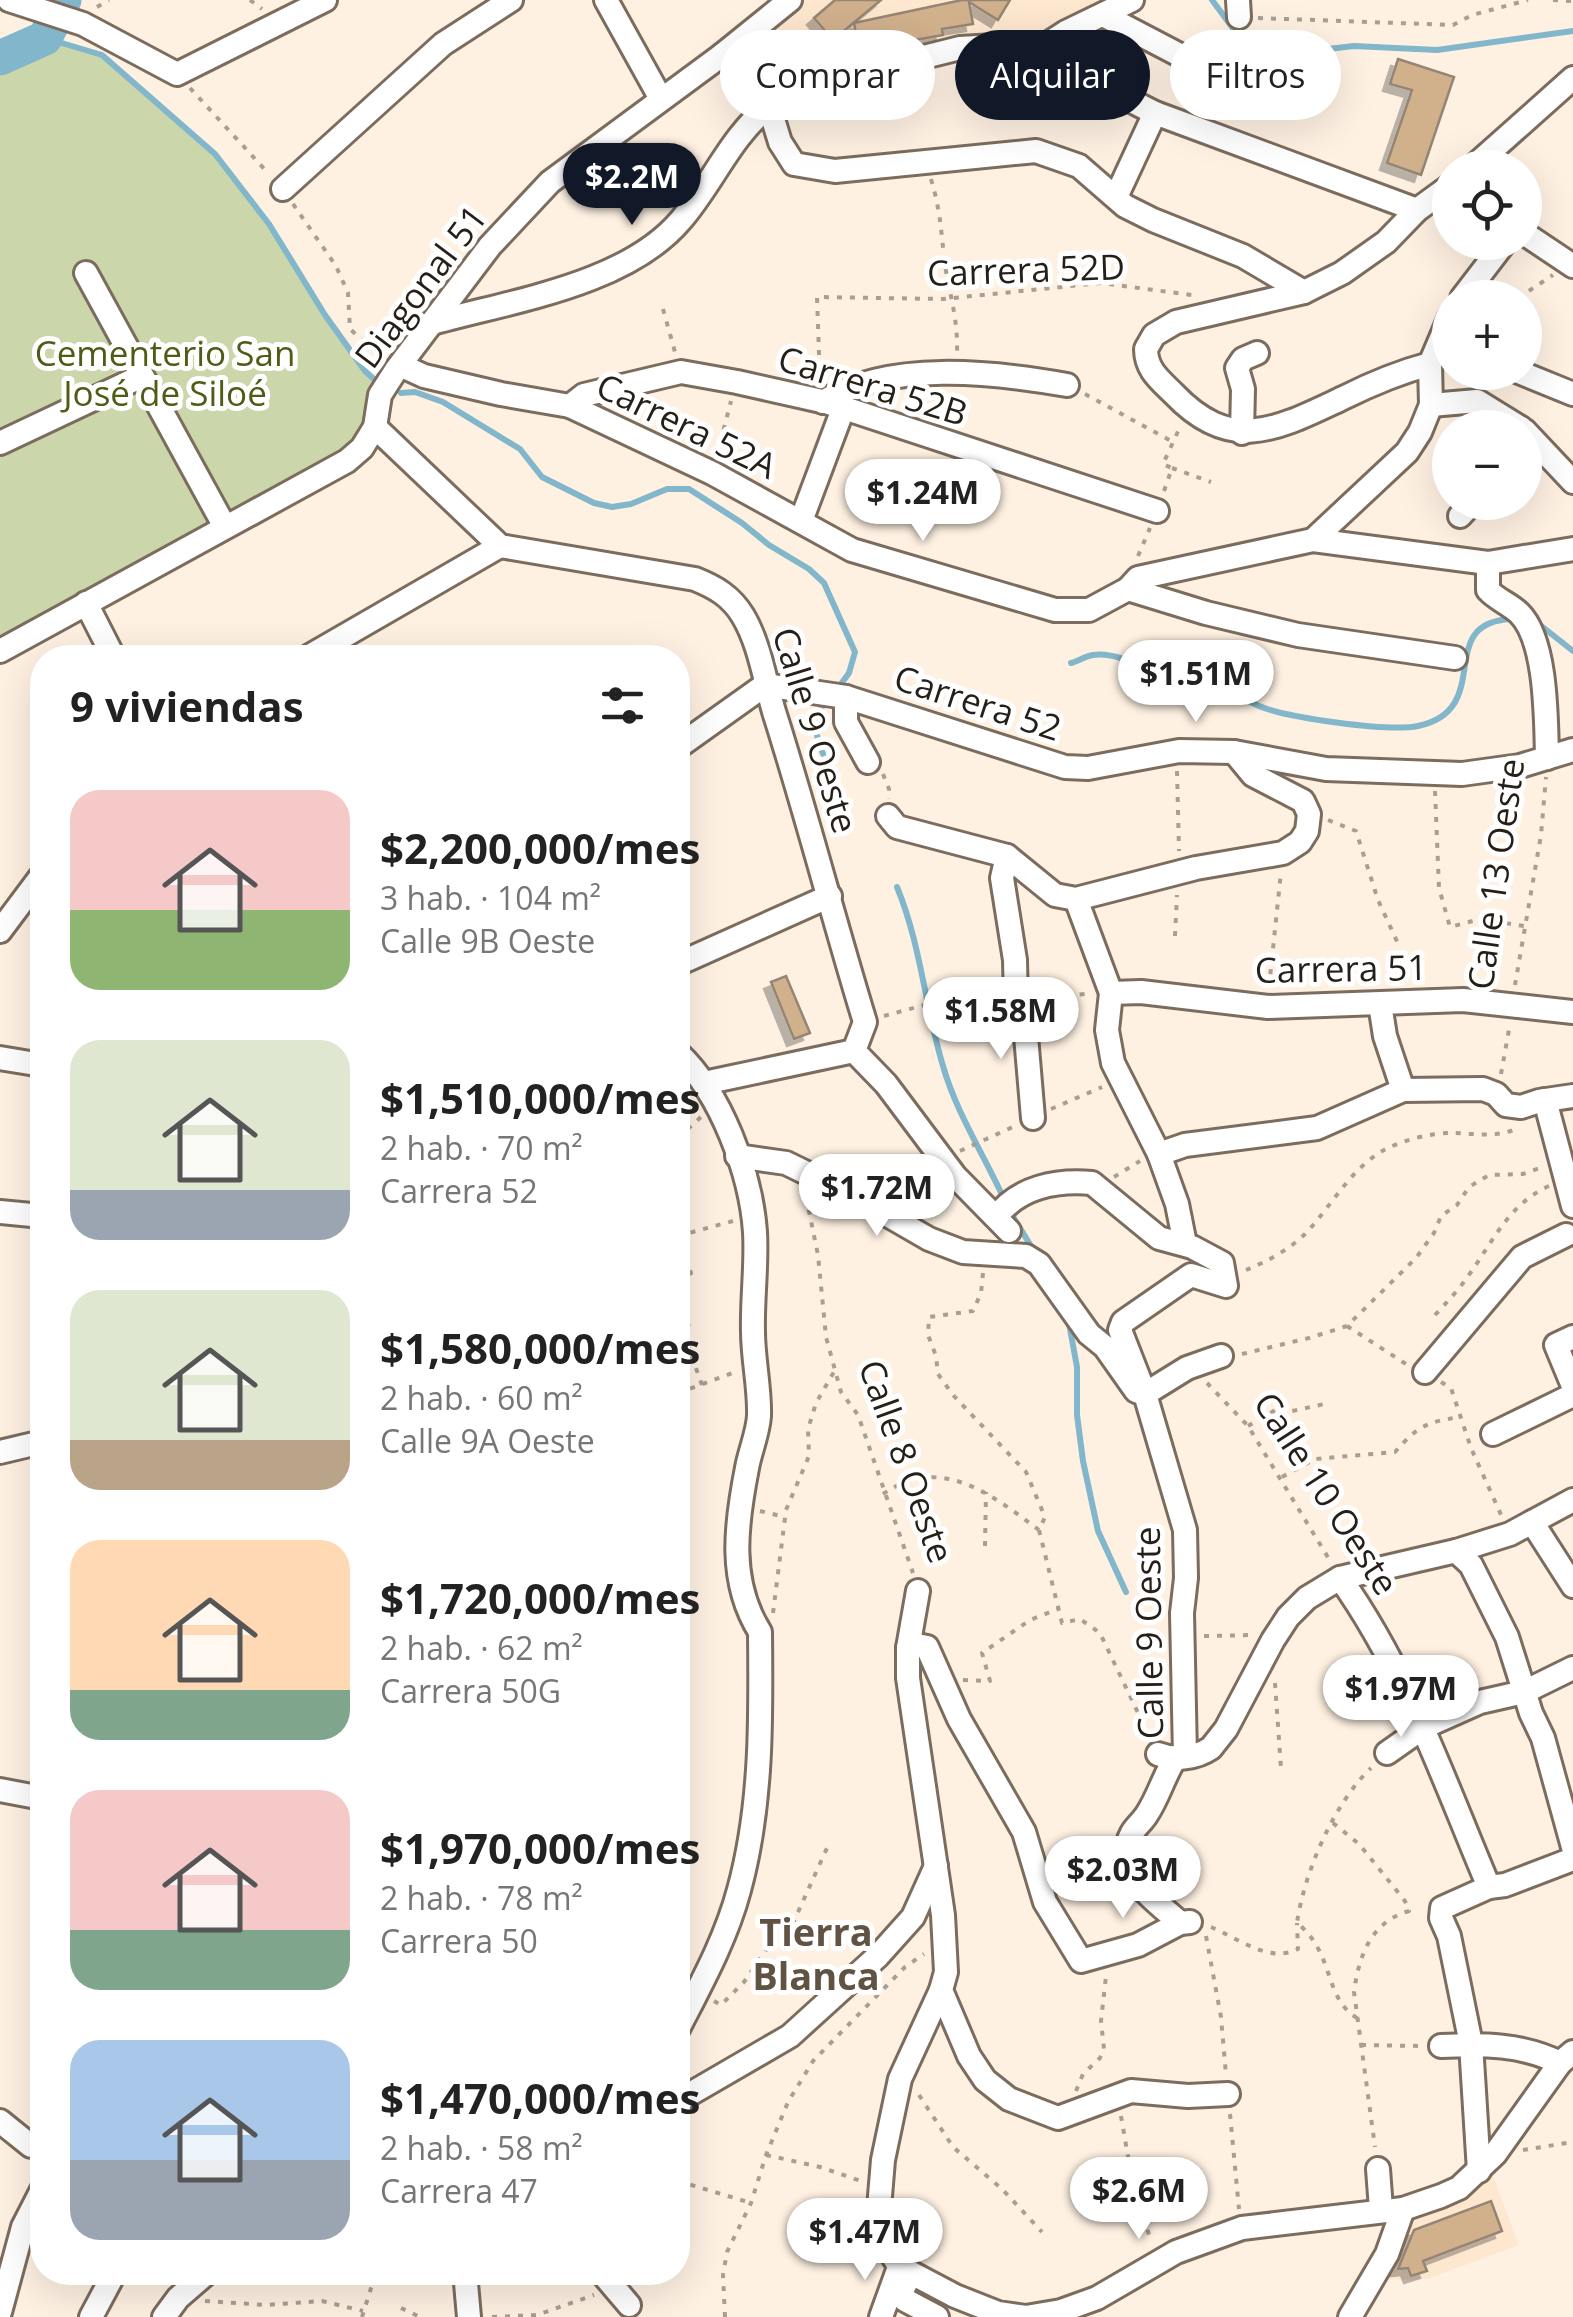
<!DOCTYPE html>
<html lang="es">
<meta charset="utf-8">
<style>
:root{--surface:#fff;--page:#f6f6f6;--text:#222;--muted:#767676;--accent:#111827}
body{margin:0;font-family:"Open Sans",sans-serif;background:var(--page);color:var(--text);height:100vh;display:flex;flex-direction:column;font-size:38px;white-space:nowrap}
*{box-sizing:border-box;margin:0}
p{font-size:32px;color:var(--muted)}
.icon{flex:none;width:55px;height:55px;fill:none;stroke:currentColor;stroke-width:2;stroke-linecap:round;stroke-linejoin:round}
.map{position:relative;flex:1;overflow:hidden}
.sheet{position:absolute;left:30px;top:645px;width:660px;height:1640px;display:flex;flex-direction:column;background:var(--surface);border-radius:40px;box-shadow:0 10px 40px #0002}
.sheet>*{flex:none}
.guide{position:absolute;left:720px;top:30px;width:702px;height:90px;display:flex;gap:20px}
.fabs{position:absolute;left:1432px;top:150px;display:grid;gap:20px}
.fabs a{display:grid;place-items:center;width:110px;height:110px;border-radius:50%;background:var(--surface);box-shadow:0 10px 40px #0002;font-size:50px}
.price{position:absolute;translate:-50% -85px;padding:0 22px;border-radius:35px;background:#fff;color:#222;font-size:32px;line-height:65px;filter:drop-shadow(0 2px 5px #0008)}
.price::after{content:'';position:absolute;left:50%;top:60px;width:30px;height:22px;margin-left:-15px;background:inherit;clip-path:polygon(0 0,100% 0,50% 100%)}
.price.selected{background:var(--accent);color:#fff}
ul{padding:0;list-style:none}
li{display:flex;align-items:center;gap:30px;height:250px;padding:0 40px}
li span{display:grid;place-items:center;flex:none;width:280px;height:200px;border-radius:30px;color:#555}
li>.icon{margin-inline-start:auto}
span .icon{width:120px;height:120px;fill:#fffc;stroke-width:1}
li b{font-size:42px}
h2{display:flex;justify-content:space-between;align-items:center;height:120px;padding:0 40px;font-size:42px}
.chip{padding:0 35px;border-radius:45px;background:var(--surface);box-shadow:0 10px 40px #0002;font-size:35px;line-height:90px}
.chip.selected{background:var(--accent);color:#fff}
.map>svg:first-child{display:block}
.built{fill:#fee7cf}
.green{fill:#cbd6aa}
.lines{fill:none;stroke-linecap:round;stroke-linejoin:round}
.stream{stroke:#82b7cb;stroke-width:6}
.river{stroke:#82b7cb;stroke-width:35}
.building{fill:#d1b08c;stroke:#948575;stroke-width:2.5;filter:url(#shadow)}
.minor-casing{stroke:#7b6c5d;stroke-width:28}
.path{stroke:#a89e92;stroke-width:4;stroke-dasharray:5 8;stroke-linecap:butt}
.minor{stroke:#fff;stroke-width:22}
.labels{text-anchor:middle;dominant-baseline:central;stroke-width:10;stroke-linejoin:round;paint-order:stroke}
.street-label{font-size:35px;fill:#251f18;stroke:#fff}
.park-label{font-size:35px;fill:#4f5b16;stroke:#fff}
.neighbourhood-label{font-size:38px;font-weight:bold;fill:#615344;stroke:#fff}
</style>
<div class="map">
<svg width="1573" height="2317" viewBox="0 0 1573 2317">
<defs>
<filter id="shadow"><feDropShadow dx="-7" dy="7" stdDeviation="0" flood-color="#0004"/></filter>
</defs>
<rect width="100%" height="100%" fill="#fef1e2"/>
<!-- built -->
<g class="built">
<path d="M790,0H1132L1035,52L900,63L722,55Z"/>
<path d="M1493,2176L1519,2245L1427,2279L1387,2280L1417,2214Z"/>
</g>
<!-- green -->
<path class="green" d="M45,38L102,55L215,154L269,224L325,315L365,371L376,381L362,448L0,651V58Z"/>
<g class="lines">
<!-- stream -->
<g class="stream">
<path d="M1212,0L1235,31L1253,43L1284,54L1354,46L1437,50L1573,31"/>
<path d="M45,38L102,55L215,154L269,224L325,315L365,371L376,381"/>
<path d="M401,393L415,392L443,402L520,449L542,477L594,503L612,507L631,504L667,489H689L742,523L769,545L809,569L824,583L855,652L849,673L841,684"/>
<path d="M1535,621L1573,651"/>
<path d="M1071,663C1078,661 1086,656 1093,655C1112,652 1134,664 1153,667C1165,669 1178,669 1191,672C1215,679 1236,696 1259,706C1287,718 1389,732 1418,726C1497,709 1432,621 1513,619"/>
<path d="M823,754C815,733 810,719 827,701"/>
<path d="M897,887C921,945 925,1007 943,1066C956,1112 984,1155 1004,1199"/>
<path d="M1009,1210L1034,1251"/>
<path d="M1068,1318L1077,1367V1415L1083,1461L1098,1531L1126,1592"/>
</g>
<!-- river -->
<path class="river" d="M0,58L45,38L64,0"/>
</g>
<!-- building -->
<g class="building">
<path d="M835,0H881L833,40L814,18Z"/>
<path d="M962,0H1010L998,20L969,2L973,24L942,29L943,35L859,50L854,23Z"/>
<path d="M1398,59L1454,77L1421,175L1387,163L1412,90L1390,84Z"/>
<path d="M786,976L810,1033L794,1039L771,982Z"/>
<path d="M1491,2201L1502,2231L1423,2261L1427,2271L1411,2276L1408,2268L1398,2269L1414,2230Z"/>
</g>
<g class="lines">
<!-- minor casing -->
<g class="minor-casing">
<g id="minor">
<path d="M9,0L83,24L177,74L325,0"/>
<path d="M606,0L661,99"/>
<path d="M1238,0L1239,17"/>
<path d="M1105,16L1256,95"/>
<path d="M1035,52L1155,113L1417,210"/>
<path d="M722,55L824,66L900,63L960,48L995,46L1035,52L1066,32L1132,0"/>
<path d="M769,106L780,142L794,164L835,171L1036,151L1079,166L1125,206L1153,220L1243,256L1304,292"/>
<path d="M1472,168L1573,78"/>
<path d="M283,189L443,44L511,0"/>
<path d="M1116,197L1155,113"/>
<path d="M1525,234L1573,266"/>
<path d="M86,273L225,527"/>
<path d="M1462,298L1505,242"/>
<path d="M429,324C509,301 625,286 681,220C713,183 730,137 769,106L774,80L783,59"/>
<path d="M1430,364C1400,372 1371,384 1343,398C1279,428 1232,455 1174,394C1160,380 1146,370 1146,349L1154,335L1176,322L1304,292L1342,273L1386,242L1417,210L1450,186"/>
<path d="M400,365L424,376L501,394L570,406L712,473L852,550L1055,610H1089L1128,589L1206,613L1298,635L1455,658"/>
<path d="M1519,372L1573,394"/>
<path d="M823,402C888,360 994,372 1067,385"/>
<path d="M1431,405L1477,401L1521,428"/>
<path d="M570,406L584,395L681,372L737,382L826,402L1157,511"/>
<path d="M375,427L500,546L695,579C715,587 731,596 743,616C761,646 765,685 776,718C808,819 834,921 865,1022L854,1051L886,1084L955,1176L1009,1231"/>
<path d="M1525,431L1573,482"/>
<path d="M1242,433L1243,389L1237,368L1243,359L1257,353"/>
<path d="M0,443L142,376"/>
<path d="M1460,516L1473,502"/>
<path d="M801,521L843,409"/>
<path d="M1313,540L1407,452L1420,432L1431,405L1430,364L1450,317"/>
<path d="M1488,563V590C1497,600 1510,604 1519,613C1547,640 1546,721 1547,758"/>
<path d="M1128,589L1138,578L1313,540L1488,563L1573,549"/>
<path d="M86,603L114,658"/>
<path d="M0,651L347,461L362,448L375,427L380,395L396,370L490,246L550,182L722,55L790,0"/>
<path d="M306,658L500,546"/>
<path d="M846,697V722L868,762"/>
<path d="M678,747L765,685L846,697L1065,767L1088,768L1179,751L1234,752L1326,769L1462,774L1520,766L1573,750"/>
<path d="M888,816L897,827L1007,856L1055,895L1076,899L1196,868L1283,853L1300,842L1307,831L1309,814L1303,801L1253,775L1234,752"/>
<path d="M1007,856L1002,878L1015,960L1016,1001"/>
<path d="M1076,899L1111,993L1107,1030L1113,1063L1159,1154L1177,1204L1185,1244"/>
<path d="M0,931L42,875"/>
<path d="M678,964L830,896"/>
<path d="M1111,993L1141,992L1268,1007L1463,1000L1573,1012"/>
<path d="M1023,1001L1033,1118"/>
<path d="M1380,1004L1385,1036L1403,1090"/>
<path d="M678,1053C721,1093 751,1174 755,1232C757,1265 752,1299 753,1332C753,1359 760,1389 759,1416C758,1433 750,1451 747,1468C736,1524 728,1581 760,1632C761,1718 762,1806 739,1890C726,1939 701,1984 678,2029"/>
<path d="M0,1058L42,1065"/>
<path d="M704,1083L854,1051"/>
<path d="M1545,1100L1573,1206"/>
<path d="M1159,1154L1185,1145L1317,1128L1403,1090L1483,1089L1496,1094L1506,1105L1521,1107L1539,1101L1573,1096"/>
<path d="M737,1156L786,1163L858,1198L929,1239L963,1252L1026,1256L1039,1264L1089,1334L1105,1347L1136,1391L1145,1394L1185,1530L1186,1578L1182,1613L1185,1756"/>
<path d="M0,1212L42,1216"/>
<path d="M996,1217C1019,1187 1056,1180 1092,1183L1159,1238L1192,1247L1222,1263L1226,1286L1191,1275L1123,1322L1120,1330L1145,1394L1187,1368L1221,1356"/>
<path d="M1573,1337L1556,1345L1573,1386"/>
<path d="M1425,1372L1522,1257L1566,1235"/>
<path d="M1493,1434L1573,1395"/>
<path d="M0,1452L42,1442"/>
<path d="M1532,1522L1573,1586"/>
<path d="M1456,1551L1471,1565L1507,1637L1531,1713L1543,1738L1573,1847"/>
<path d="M1340,1578C1407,1672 1444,1781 1489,1887"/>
<path d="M918,1591L908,1648V1678L943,1915L946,1972L941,1990L969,2056L985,2080L1009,2099L1058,2118L1131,2091L1188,2096L1228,2094"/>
<path d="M908,1648L917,1645L927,1647L959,1719L1024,1832L1045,1902L1081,1961L1138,1945L1180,1923"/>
<path d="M1387,1753L1424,1727L1480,1702L1524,1692L1573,1668"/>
<path d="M1158,1754C1175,1761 1196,1758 1211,1748L1226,1729L1273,1640L1288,1617L1307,1598L1340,1578L1456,1551L1510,1534L1573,1500"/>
<path d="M1176,1757C1164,1775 1159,1796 1147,1814C1143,1821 1136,1826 1132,1833C1111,1872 1155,1900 1180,1923L1190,1922"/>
<path d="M0,1790L42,1798"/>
<path d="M941,1990L900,2079L883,2160L878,2220L888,2249L900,2267L955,2296L998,2313L1026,2317L1061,2311L1097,2298L1176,2252L1242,2228L1403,2209L1441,2196L1459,2188L1495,2154L1560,2063"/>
<path d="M1441,2046C1483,2044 1522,2044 1560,2063L1573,2052"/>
<path d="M678,2101L790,2036L878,1956L913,1917L936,1866"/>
<path d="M0,2121L31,2146"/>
<path d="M1378,2169L1381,2209"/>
<path d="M1479,2171L1471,2044L1449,1936L1441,1918L1442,1908L1489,1887L1505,1885L1573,1859"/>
<path d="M465,2272L469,2317"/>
<path d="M601,2272L629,2305"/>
<path d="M911,2274L902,2290L905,2300L937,2317"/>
<path d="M0,2312L23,2227L42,2190"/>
<path d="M91,2317L115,2272"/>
<path d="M164,2317L178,2298L208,2272"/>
<path d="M881,2317L898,2270"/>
<path d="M1350,2317L1387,2254L1403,2209"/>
</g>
</g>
<!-- path -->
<g class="path">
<path d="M250,0L262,9"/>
<path d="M1553,0L1573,1"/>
<path d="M97,7L109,0"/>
<path d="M1258,18L1453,25L1472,15L1528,0"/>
<path d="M190,88L268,173"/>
<path d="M931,179C941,213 941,232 945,265C950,296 958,319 957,352"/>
<path d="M293,204L336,266L348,293L350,329L379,355"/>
<path d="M1518,298L1553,275"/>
<path d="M663,309L675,352"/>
<path d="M820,381L817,297L943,299L1101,283L1192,295"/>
<path d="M1085,394L1173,442"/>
<path d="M717,455L731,401"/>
<path d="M1172,468L1211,482"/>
<path d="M1164,491L1172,468L1163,464L1180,427"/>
<path d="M1138,556L1150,528"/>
<path d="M1177,771L1179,851"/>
<path d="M883,774L889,789V799"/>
<path d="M1435,791L1439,888L1450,927L1480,919L1524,926"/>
<path d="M1328,820L1356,831L1378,900L1400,948"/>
<path d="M1175,936L1177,895"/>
<path d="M1515,985L1541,835L1546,777"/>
<path d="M1269,987L1281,872"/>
<path d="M1041,1000L1091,993"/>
<path d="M932,1003L996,1001"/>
<path d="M884,1016L928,1004"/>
<path d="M1501,1074L1510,1024"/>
<path d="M1051,1109L1102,1087"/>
<path d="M678,1138L701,1117"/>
<path d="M960,1151L1015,1126"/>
<path d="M1114,1177L1140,1161"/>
<path d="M806,1197L818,1255L826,1337L841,1392L858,1415L913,1573"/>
<path d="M678,1236L733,1221"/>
<path d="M1246,1270C1266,1262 1289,1250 1305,1234C1331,1207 1350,1169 1384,1150C1403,1140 1430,1133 1451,1133C1474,1133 1499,1139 1519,1127"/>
<path d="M983,1273L981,1293L973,1311L929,1317L928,1335L936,1356L938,1374L953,1395L1026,1472L1045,1517L1039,1530L1062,1623L1080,1619L1100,1633L1149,1736"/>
<path d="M678,1281L691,1273L679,1236"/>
<path d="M678,1284L690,1331L684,1335L702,1385"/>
<path d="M1435,1315C1446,1303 1457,1292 1466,1279C1492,1244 1507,1205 1549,1186"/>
<path d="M1347,1326L1406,1364"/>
<path d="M1242,1354L1309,1338L1347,1326L1416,1258L1434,1233L1441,1216L1457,1205L1469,1187L1489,1175L1523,1174L1540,1168"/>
<path d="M1441,1382L1451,1388L1471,1448L1502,1517"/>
<path d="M1207,1383L1248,1426L1329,1559"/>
<path d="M678,1393L735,1372"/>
<path d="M1248,1426L1284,1405L1292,1411L1329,1403"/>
<path d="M1282,1477L1315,1459L1395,1452C1418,1426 1426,1422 1460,1417"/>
<path d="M883,1494C941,1453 993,1496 1039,1530"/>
<path d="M760,1511L785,1517"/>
<path d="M985,1546L986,1492"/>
<path d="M773,1613L786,1510L809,1456L808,1429L816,1403L835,1370"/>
<path d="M1204,1636L1254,1635"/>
<path d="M963,1680L990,1681L982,1653L1030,1620L1058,1609"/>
<path d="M1275,1683L1281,1768"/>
<path d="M1333,1823L1359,1844L1405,1901L1409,1911C1371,1922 1359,1955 1354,1992L1375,2147"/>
<path d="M1211,1927C1238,1938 1269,1964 1298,1949L1297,1923"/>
<path d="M1206,1936L1221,2017L1226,2075"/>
<path d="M714,2001L721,2005L744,1982L777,1934L794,1921L827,1848"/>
<path d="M1357,2018C1323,1997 1335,1953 1297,1923C1304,1873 1334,1803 1371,1768"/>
<path d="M1361,2045L1421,2046"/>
<path d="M1076,2091L1083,2074L1100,2058L1104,2049L1101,2021L1106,1976"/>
<path d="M919,2095L953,2147L1002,2189L1042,2232"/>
<path d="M1230,2114L1239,2209"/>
<path d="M1121,2116L1130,2168L1151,2242"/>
<path d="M1523,2150L1573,2142"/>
<path d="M766,2155L820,2167L861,2181"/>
<path d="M678,2181L751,2203"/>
<path d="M205,2301L266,2305L322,2301L363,2311"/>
<path d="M401,2308L420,2317"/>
<path d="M362,2317L376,2272"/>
<path d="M492,2317L537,2315L594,2295"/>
<path d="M725,2317L723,2275L727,2252L751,2203L766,2155L788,2102L813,2061L905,1967L924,1954"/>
</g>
<!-- minor -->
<use href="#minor" class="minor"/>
</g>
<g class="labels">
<!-- street labels -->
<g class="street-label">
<text transform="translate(1026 269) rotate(-2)">Carrera 52D</text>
<text transform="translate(420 286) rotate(-53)">Diagonal 51</text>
<text transform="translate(873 385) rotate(17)">Carrera 52B</text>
<text transform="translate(687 425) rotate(26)">Carrera 52A</text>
<text transform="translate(978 702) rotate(18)">Carrera 52</text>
<text transform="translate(816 730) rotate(73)">Calle 9 Oeste</text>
<text transform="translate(1495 874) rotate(-82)">Calle 13 Oeste</text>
<text transform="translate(1341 968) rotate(-1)">Carrera 51</text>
<text transform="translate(907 1461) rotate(70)">Calle 8 Oeste</text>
<text transform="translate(1327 1493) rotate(57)">Calle 10 Oeste</text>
<text transform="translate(1148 1633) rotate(-91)">Calle 9 Oeste</text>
</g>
<!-- park labels -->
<g class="park-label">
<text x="165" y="352">Cementerio San<tspan x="165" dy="40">José de Siloé</tspan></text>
</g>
<!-- neighbourhood labels -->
<g class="neighbourhood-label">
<text x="816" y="1931">Tierra<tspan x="816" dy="44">Blanca</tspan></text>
</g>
</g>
</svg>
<div class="fabs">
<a><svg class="icon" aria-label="locate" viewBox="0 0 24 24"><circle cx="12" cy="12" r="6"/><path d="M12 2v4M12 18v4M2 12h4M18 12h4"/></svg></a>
<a>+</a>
<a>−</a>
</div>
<b class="price selected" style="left:632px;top:228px">$2.2M</b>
<b class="price" style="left:923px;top:544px">$1.24M</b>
<b class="price" style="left:1196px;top:725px">$1.51M</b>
<b class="price" style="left:1001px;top:1062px">$1.58M</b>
<b class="price" style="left:877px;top:1239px">$1.72M</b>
<b class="price" style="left:1401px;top:1740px">$1.97M</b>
<b class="price" style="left:1123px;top:1921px">$2.03M</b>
<b class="price" style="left:1139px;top:2242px">$2.6M</b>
<b class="price" style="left:865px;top:2283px">$1.47M</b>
<div class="guide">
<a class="chip">Comprar</a>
<a class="chip selected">Alquilar</a>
<a class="chip">Filtros</a>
</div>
<section class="sheet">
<h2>9 viviendas<svg class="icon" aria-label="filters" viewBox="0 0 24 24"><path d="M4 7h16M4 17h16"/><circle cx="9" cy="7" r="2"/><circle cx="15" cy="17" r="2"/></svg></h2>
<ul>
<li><span style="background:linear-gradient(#f6c9c9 60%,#8fb573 0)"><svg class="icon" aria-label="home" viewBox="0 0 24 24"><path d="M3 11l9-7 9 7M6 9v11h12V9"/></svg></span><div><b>$2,200,000/mes</b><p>3 hab. · 104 m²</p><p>Calle 9B Oeste</p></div></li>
<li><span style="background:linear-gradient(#dfe7d0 75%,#9aa5b1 0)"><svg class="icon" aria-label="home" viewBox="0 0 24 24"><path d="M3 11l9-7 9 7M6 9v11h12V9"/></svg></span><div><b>$1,510,000/mes</b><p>2 hab. · 70 m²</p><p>Carrera 52</p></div></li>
<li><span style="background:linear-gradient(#dfe7d0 75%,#b9a48a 0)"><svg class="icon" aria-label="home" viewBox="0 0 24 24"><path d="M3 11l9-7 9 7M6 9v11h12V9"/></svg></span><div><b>$1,580,000/mes</b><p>2 hab. · 60 m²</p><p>Calle 9A Oeste</p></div></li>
<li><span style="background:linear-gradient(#ffd9b3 75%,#7fa58c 0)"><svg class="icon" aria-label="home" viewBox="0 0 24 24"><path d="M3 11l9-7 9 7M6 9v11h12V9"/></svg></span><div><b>$1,720,000/mes</b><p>2 hab. · 62 m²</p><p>Carrera 50G</p></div></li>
<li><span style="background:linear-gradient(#f6c9c9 70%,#7fa58c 0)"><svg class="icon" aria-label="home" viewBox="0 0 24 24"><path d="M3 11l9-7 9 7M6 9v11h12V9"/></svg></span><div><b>$1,970,000/mes</b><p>2 hab. · 78 m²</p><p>Carrera 50</p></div></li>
<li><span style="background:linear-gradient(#a9c7e8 60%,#9aa5b1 0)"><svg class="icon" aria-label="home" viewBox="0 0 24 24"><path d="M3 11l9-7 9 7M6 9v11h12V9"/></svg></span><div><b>$1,470,000/mes</b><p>2 hab. · 58 m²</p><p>Carrera 47</p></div></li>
</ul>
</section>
</div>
